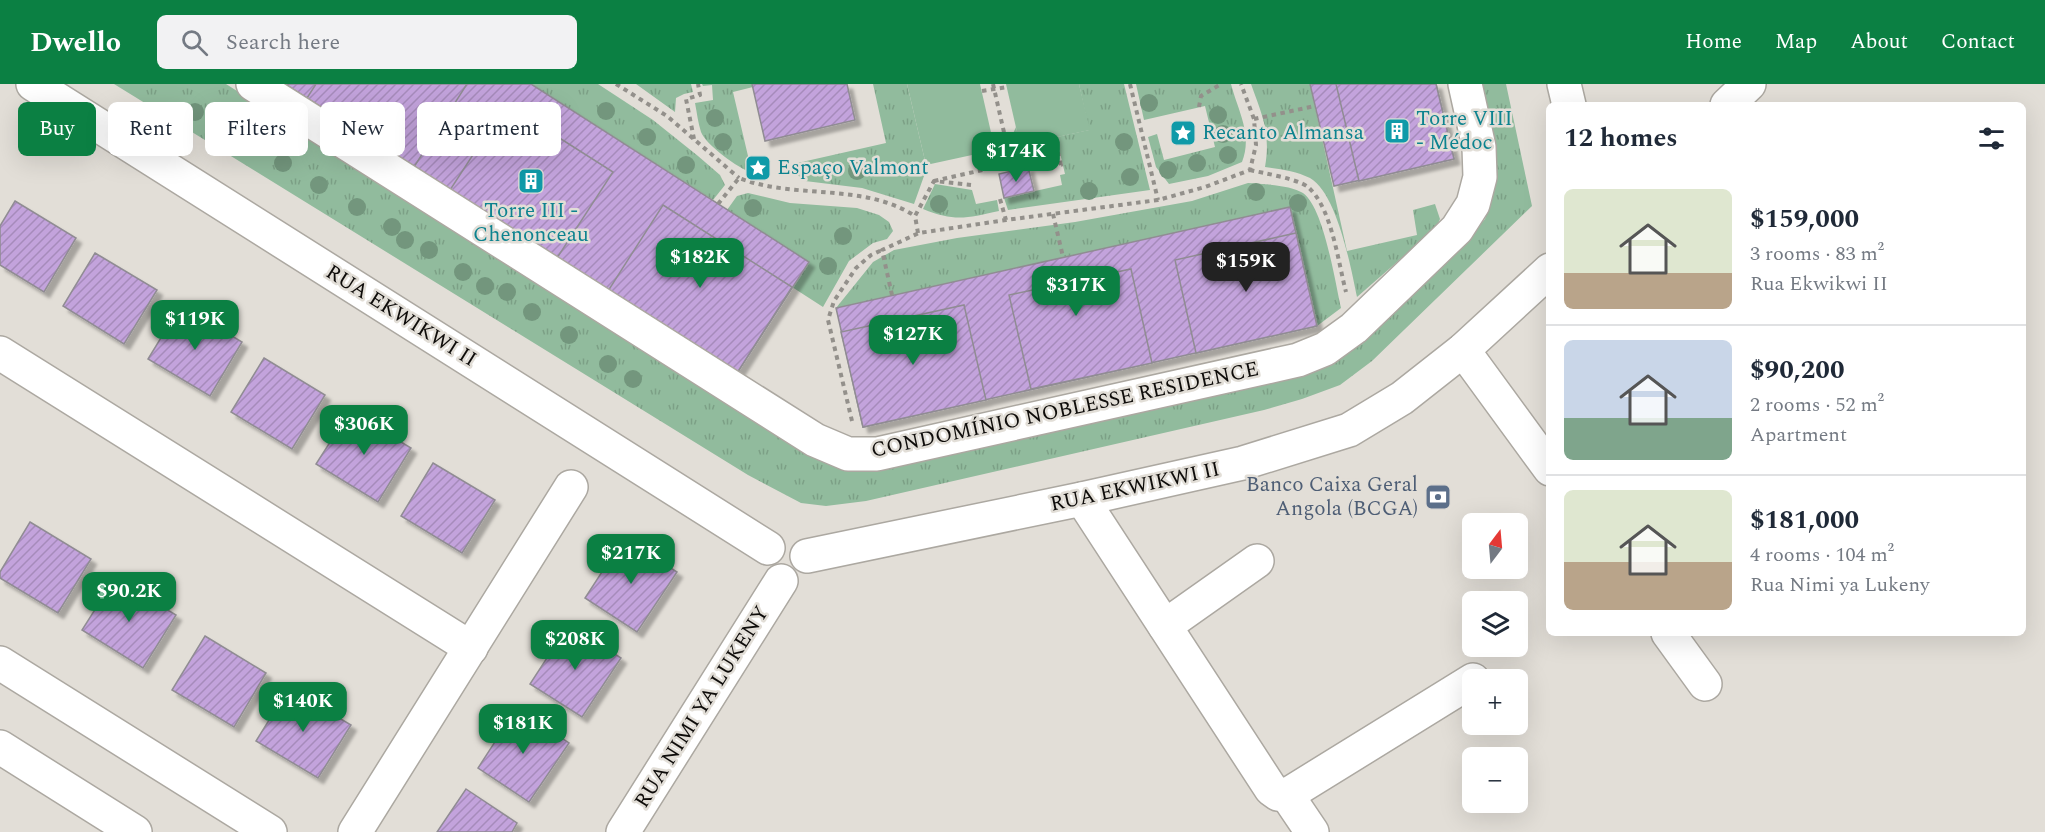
<!DOCTYPE html>
<meta charset="utf-8">
<style>
:root{--surface:#fff;--page:#f2f2f3;--text:#1f2937;--muted:#747a83;--line:#e0e1e3;--accent:#0b8043}
body{margin:0;font-family:Spectral,serif;background:var(--page);color:var(--text);height:100vh;display:flex;flex-direction:column;font-size:22px;white-space:nowrap}
*{box-sizing:border-box;margin:0}
p{font-size:20px;color:var(--muted)}
.icon{flex:none;width:33px;height:33px;fill:none;stroke:currentColor;stroke-width:2;stroke-linecap:round;stroke-linejoin:round}
.map{position:relative;flex:1;overflow:hidden}
.sheet{position:absolute;left:1546px;top:18px;width:480px;height:534px;display:flex;flex-direction:column;background:var(--surface);border-radius:9px;box-shadow:0 6px 24px #0002}
.sheet>*{flex:none}
.top-card{position:absolute;left:18px;top:18px;width:570px;height:54px;display:flex;gap:12px}
.needle{width:39px;rotate:16deg}
.fabs{position:absolute;left:1462px;top:429px;display:grid;gap:12px}
.fabs a{display:grid;place-items:center;width:66px;height:66px;border-radius:9px;background:var(--surface);box-shadow:0 6px 24px #0002;font-size:30px}
.price{position:absolute;translate:-50% -51px;padding:0 14px;border-radius:12px;background:var(--accent);color:#fff;font-size:20px;line-height:39px;filter:drop-shadow(0 2px 3px #0008)}
.price::after{content:'';position:absolute;left:50%;top:36px;width:18px;height:14px;margin-left:-9px;background:inherit;clip-path:polygon(0 0,100% 0,50% 100%)}
.price.selected{background:#222;color:#fff}
ul{padding:0;list-style:none}
li{display:flex;align-items:center;gap:18px;height:150px;padding:0 18px}
li+li{border-top:2px solid var(--line)}
li span{display:grid;place-items:center;flex:none;width:168px;height:120px;border-radius:9px;color:#555}
li>.icon{margin-inline-start:auto}
span .icon{width:72px;height:72px;fill:#fffc;stroke-width:1}
li b{font-size:26px}
h2{display:flex;justify-content:space-between;align-items:center;height:72px;padding:0 18px;font-size:26px}
.chip{padding:0 21px;border-radius:9px;background:var(--surface);box-shadow:0 6px 24px #0002;font-size:21px;line-height:54px}
.chip.selected{background:var(--accent);color:#fff}
header{display:flex;align-items:center;gap:36px;box-sizing:border-box;height:84px;padding:0 30px;background:var(--accent);color:#fff}
header strong{font-size:28px}
nav{display:flex;gap:33px;margin-inline-start:auto;font-size:21px}
.search{width:420px;height:54px;background:var(--page);display:flex;align-items:center;gap:15px;box-sizing:border-box;padding:0 21px;border-radius:9px;color:var(--muted);font-size:22px}
.map>svg:first-child{display:block}
.grass{fill:url(#grass-tufts)}
.pitch{fill:#91bb9d}
.building{fill:url(#building-hatch);stroke:#908c93;stroke-width:1.5;filter:url(#shadow)}
.lines{fill:none;stroke-linecap:round;stroke-linejoin:round}
.minor-casing{stroke:#aca8a1;stroke-width:36}
.path{stroke:#93908b;stroke-width:4;stroke-dasharray:4.5 4.5;stroke-linecap:butt}
.minor{stroke:#fff;stroke-width:33}
.tree{fill:#73967d}
.labels{text-anchor:middle;dominant-baseline:central;stroke-width:5;stroke-linejoin:round;paint-order:stroke}
.culture-label{font-size:21px;fill:#0d838f;stroke:#e2ded7;text-anchor:start}
.street-label{font-size:21px;fill:#0e0c0a;stroke:#e2ded7}
.service-label{font-size:21px;fill:#4e5e75;stroke:#e2ded7;text-anchor:end}
</style>
<header>
<strong>Dwello</strong>
<div class="search"><svg class="icon" aria-label="search" viewBox="0 0 24 24"><circle cx="10" cy="10" r="6"/><path d="M15 15l6 6"/></svg>Search here</div>
<nav><a>Home</a><a>Map</a><a>About</a><a>Contact</a></nav>
</header>
<div class="map">
<svg width="2045" height="748" viewBox="0 0 2045 748">
<defs>
<pattern id="grass-tufts" width="24" height="20" patternUnits="userSpaceOnUse" patternTransform="scale(1.5)"><rect width="24" height="20" fill="#91bb9d"/><path d="M3 7l-1-3M5 7V3M7 7l1-3M15 17l-1-3M17 17v-4M19 17l1-3" fill="none" stroke="#7ca086"/></pattern>
<pattern id="building-hatch" width="6" height="6" patternUnits="userSpaceOnUse" patternTransform="scale(1.5)"><rect width="6" height="6" fill="#c3a3dc"/><path d="M-1 1l2-2M0 6l6-6M5 7l2-2" fill="none" stroke="#a68bbb"/></pattern>
<filter id="shadow"><feDropShadow dx="5.5" dy="5.5" stdDeviation="1.5" flood-color="#0004"/></filter>
</defs>
<rect width="100%" height="100%" fill="#e2ded7"/>
<!-- grass -->
<g class="grass">
<path d="M114,0H226L821,376L837,383L1294,289L1472,150L1485,135L1491,115L1478,0H1506L1532,122L1372,277L1340,301L1302,315L1264,326L866,417L826,422L801,419L748,391Z"/>
<path d="M531,0H598L653,36L698,72L720,91L725,101L713,116Z"/>
<path d="M636,0H691L693,8L684,10L676,14L675,28Z"/>
<path d="M702,0H752L753,3L733,8L752,89C738,84 706,61 701,48C698,39 697,29 695,19L713,16L712,1L703,2Z"/>
<path d="M873,0H907L926,81L924,92L914,120L862,104L805,97L795,89L793,80L886,59Z"/>
<path d="M1079,0H1124L1150,106L1008,126L1004,114L1062,101L1060,91L1065,90L1059,65L1023,71L1016,67L1010,56L1016,43L1020,61L1089,46Z"/>
<path d="M1136,0H1231C1238,27 1253,51 1242,78L1208,92L1169,100L1156,83L1148,53L1157,50L1164,76L1215,63L1205,22L1144,36Z"/>
<path d="M1251,0H1310L1347,167L1417,151L1413,126L1435,120L1440,135L1436,144L1357,213C1351,184 1337,109 1310,94C1296,87 1281,85 1265,83C1271,49 1262,31 1251,0Z"/>
<path d="M1248,99C1262,100 1291,101 1303,109C1324,124 1335,198 1341,224L1317,242L1290,123L836,224L873,178L894,166L957,154L1075,138L1192,117Z"/>
<path d="M935,100L972,106L976,120L997,116L999,127C967,134 955,138 923,125Z"/>
<path d="M748,109L790,119L857,124L879,131L889,138L893,147L887,155L873,159L849,177L823,223L792,203L727,126L737,112Z"/>
</g>
<!-- pitch -->
<g class="pitch">
<path d="M907,0H980L995,66L926,81Z"/>
<path d="M1006,0H1079L1090,46L1020,61Z"/>
</g>
<!-- building -->
<g class="building">
<path d="M285,0H531L809,178L737,289Z"/>
<path d="M316,0H467L414,83L307,14Z"/>
<path d="M752,0H847L855,36L765,57Z"/>
<path d="M1310,0H1436L1454,75L1334,102Z"/>
<path d="M1336,0H1436L1454,75L1359,97Z"/>
<path d="M506,20L613,88L557,174L450,106Z"/>
<path d="M1028,83L1034,107L1004,114L999,90Z"/>
<path d="M15,117L76,154L44,208L0,181V142Z"/>
<path d="M663,121L792,203L737,289L608,207Z"/>
<path d="M1290,123L1317,242L863,343L836,224Z"/>
<path d="M1296,149L1317,242L1196,269L1175,176Z"/>
<path d="M95,169L157,206L124,260L63,222Z"/>
<path d="M1131,185L1152,279L1031,305L1009,211Z"/>
<path d="M181,221L242,258L210,312L148,275Z"/>
<path d="M964,221L986,316L863,343L841,248Z"/>
<path d="M264,274L325,311L292,365L231,328Z"/>
<path d="M350,327L411,364L378,418L316,380Z"/>
<path d="M433,379L495,416L462,469L401,432Z"/>
<path d="M30,438L91,475L58,529L0,494V488Z"/>
<path d="M624,454L677,488L637,548L585,514Z"/>
<path d="M115,494L176,531L143,584L82,546Z"/>
<path d="M569,540L621,574L582,633L530,600Z"/>
<path d="M205,552L266,589L234,643L172,606Z"/>
<path d="M289,604L351,641L318,694L256,657Z"/>
<path d="M517,624L569,659L529,718L478,684Z"/>
<path d="M466,705L517,739L512,748H437Z"/>
</g>
<g class="lines">
<!-- minor casing -->
<g class="minor-casing">
<g id="minor">
<path d="M33,0L768,464"/>
<path d="M253,0L815,356L848,370H877L1298,276L1325,265L1354,244L1457,145L1473,120L1480,93L1479,63L1465,0"/>
<path d="M1564,0L1569,21"/>
<path d="M1727,21L1749,0"/>
<path d="M1463,266L1550,385"/>
<path d="M0,269L471,564"/>
<path d="M1082,415L1271,705L1278,710L1287,711L1473,596"/>
<path d="M807,472L1082,415L1243,379L1349,346L1402,314L1463,266L1550,186"/>
<path d="M1165,542L1257,477"/>
<path d="M1668,549L1705,600"/>
<path d="M0,579L270,748"/>
<path d="M0,663L135,748"/>
<path d="M1287,711L1312,748"/>
<path d="M355,748L571,403"/>
<path d="M623,748L781,497"/>
</g>
</g>
<!-- path -->
<g class="path">
<path d="M616,0L667,32L739,94"/>
<path d="M993,0L1011,79"/>
<path d="M1130,0L1158,116"/>
<path d="M982,7L1007,3"/>
<path d="M1199,23L1201,12L1221,0"/>
<path d="M1254,35L1315,22"/>
<path d="M694,55L686,15L700,11L698,0"/>
<path d="M1250,86C1263,89 1298,95 1308,103C1332,124 1338,178 1346,208"/>
<path d="M934,97L1058,69L1061,81L1058,82"/>
<path d="M1000,115L1006,136L1158,116L1205,103L1250,86L1256,61L1254,35L1241,0"/>
<path d="M718,120L739,94C796,116 862,98 915,132"/>
<path d="M1053,130L1063,173"/>
<path d="M918,149L915,132L934,97L971,101"/>
<path d="M892,211L882,166L919,149L1006,136"/>
<path d="M852,337L828,236L834,217L856,184L871,171L882,166"/>
</g>
<!-- minor -->
<use href="#minor" class="minor"/>
</g>
<!-- trees -->
<g class="tree">
<circle cx="1149" cy="19" r="9"/>
<circle cx="606" cy="27" r="9"/>
<circle cx="195" cy="28" r="9"/>
<circle cx="1218" cy="31" r="9"/>
<circle cx="715" cy="34" r="9"/>
<circle cx="218" cy="36" r="9"/>
<circle cx="1223" cy="50" r="9"/>
<circle cx="647" cy="53" r="9"/>
<circle cx="723" cy="58" r="9"/>
<circle cx="1124" cy="58" r="9"/>
<circle cx="260" cy="63" r="9"/>
<circle cx="1228" cy="71" r="9"/>
<circle cx="283" cy="79" r="9"/>
<circle cx="1197" cy="79" r="9"/>
<circle cx="686" cy="81" r="9"/>
<circle cx="1168" cy="86" r="9"/>
<circle cx="857" cy="87" r="9"/>
<circle cx="1130" cy="93" r="9"/>
<circle cx="319" cy="101" r="9"/>
<circle cx="1089" cy="107" r="9"/>
<circle cx="1256" cy="108" r="9"/>
<circle cx="1298" cy="119" r="9"/>
<circle cx="939" cy="120" r="9"/>
<circle cx="357" cy="123" r="9"/>
<circle cx="753" cy="124" r="9"/>
<circle cx="392" cy="143" r="9"/>
<circle cx="843" cy="152" r="9"/>
<circle cx="405" cy="156" r="9"/>
<circle cx="429" cy="166" r="9"/>
<circle cx="828" cy="182" r="9"/>
<circle cx="463" cy="188" r="9"/>
<circle cx="485" cy="202" r="9"/>
<circle cx="507" cy="208" r="9"/>
<circle cx="532" cy="228" r="9"/>
<circle cx="569" cy="251" r="9"/>
<circle cx="608" cy="280" r="9"/>
<circle cx="633" cy="295" r="9"/>
</g>
<!-- icons -->
<defs>
<g id="building-square" transform="scale(1.35)"><rect x="-9" y="-9" width="18" height="18" rx="4" fill="#0f9aa8" stroke="#e2ded7"/><path d="M-4-6H4V6H1V3H-1V6H-4ZM-2.5-4.3h1.7v1.8h-1.7ZM.8-4.3h1.7v1.8H.8ZM-2.5-1h1.7V.8h-1.7ZM.8-1h1.7V.8H.8Z" fill="#fff"/></g>
<g id="sight-square" transform="scale(1.35)"><rect x="-9" y="-9" width="18" height="18" rx="4" fill="#0f9aa8" stroke="#e2ded7"/><path d="M0-6L1.8-2.2L6-1.7L2.9 1.2L3.7 5.4L0 3.3L-3.7 5.4L-2.9 1.2L-6-1.7L-1.8-2.2Z" fill="#fff"/></g>
<g id="bank-square" transform="scale(1.35)"><rect x="-9" y="-9" width="18" height="18" rx="4" fill="#5c6f8a" stroke="#e2ded7"/><path d="M-6-4H6V4H-6ZM0-2.3a2.3 2.3 0 1 0 0 4.6a2.3 2.3 0 1 0 0-4.6Z" fill="#fff"/></g>
</defs>
<g fill-rule="evenodd">
<use href="#building-square" x="1397" y="47"/>
<use href="#sight-square" x="1183" y="49"/>
<use href="#sight-square" x="758" y="84"/>
<use href="#building-square" x="531" y="97"/>
<use href="#bank-square" x="1438" y="413"/>
</g>
<g class="labels">
<!-- culture labels -->
<g class="culture-label">
<text x="1416" y="35">Torre VIII<tspan x="1416" dy="24">- Médoc</tspan></text>
<text x="1202" y="49">Recanto Almansa</text>
<text x="777" y="84">Espaço Valmont</text>
<text x="531" y="127" text-anchor="middle">Torre III -<tspan x="531" dy="24">Chenonceau</tspan></text>
</g>
<!-- street labels -->
<g class="street-label">
<text transform="translate(401 232) rotate(32)">RUA EKWIKWI II</text>
<text transform="translate(1065 326) rotate(-12)">CONDOMÍNIO NOBLESSE RESIDENCE</text>
<text transform="translate(1135 403) rotate(-12)">RUA EKWIKWI II</text>
<text transform="translate(702 623) rotate(-58)">RUA NIMI YA LUKENY</text>
</g>
<!-- service labels -->
<g class="service-label">
<text x="1418" y="401">Banco Caixa Geral<tspan x="1418" dy="24">Angola (BCGA)</tspan></text>
</g>
</g>
</svg>
<div class="fabs">
<a><svg class="needle" viewBox="-14 -14 28 28"><path d="M0-13l5 13h-10z" fill="#e53935"/><path d="M0 13l5-13h-10z" fill="#747a83"/></svg></a>
<a><svg class="icon" aria-label="layers" viewBox="0 0 24 24"><path d="M12 4l9 5-9 5-9-5zM3 14l9 5 9-5"/></svg></a>
<a>+</a>
<a>−</a>
</div>
<b class="price" style="left:1016px;top:99px">$174K</b>
<b class="price" style="left:700px;top:205px">$182K</b>
<b class="price selected" style="left:1246px;top:209px">$159K</b>
<b class="price" style="left:1076px;top:233px">$317K</b>
<b class="price" style="left:195px;top:267px">$119K</b>
<b class="price" style="left:913px;top:282px">$127K</b>
<b class="price" style="left:364px;top:372px">$306K</b>
<b class="price" style="left:631px;top:501px">$217K</b>
<b class="price" style="left:129px;top:539px">$90.2K</b>
<b class="price" style="left:575px;top:587px">$208K</b>
<b class="price" style="left:303px;top:649px">$140K</b>
<b class="price" style="left:523px;top:671px">$181K</b>
<div class="top-card">
<a class="chip selected">Buy</a>
<a class="chip">Rent</a>
<a class="chip">Filters</a>
<a class="chip">New</a>
<a class="chip">Apartment</a>
</div>
<section class="sheet">
<h2>12 homes<svg class="icon" aria-label="filters" viewBox="0 0 24 24"><path d="M4 7h16M4 17h16"/><circle cx="9" cy="7" r="2"/><circle cx="15" cy="17" r="2"/></svg></h2>
<ul>
<li><span style="background:linear-gradient(#dfe7d0 70%,#b9a48a 0)"><svg class="icon" aria-label="home" viewBox="0 0 24 24"><path d="M3 11l9-7 9 7M6 9v11h12V9"/></svg></span><div><b>$159,000</b><p>3 rooms · 83 m²</p><p>Rua Ekwikwi II</p></div></li>
<li><span style="background:linear-gradient(#c9d6e8 65%,#7fa58c 0)"><svg class="icon" aria-label="home" viewBox="0 0 24 24"><path d="M3 11l9-7 9 7M6 9v11h12V9"/></svg></span><div><b>$90,200</b><p>2 rooms · 52 m²</p><p>Apartment</p></div></li>
<li><span style="background:linear-gradient(#dfe7d0 60%,#b9a48a 0)"><svg class="icon" aria-label="home" viewBox="0 0 24 24"><path d="M3 11l9-7 9 7M6 9v11h12V9"/></svg></span><div><b>$181,000</b><p>4 rooms · 104 m²</p><p>Rua Nimi ya Lukeny</p></div></li>
</ul>
</section>
</div>
